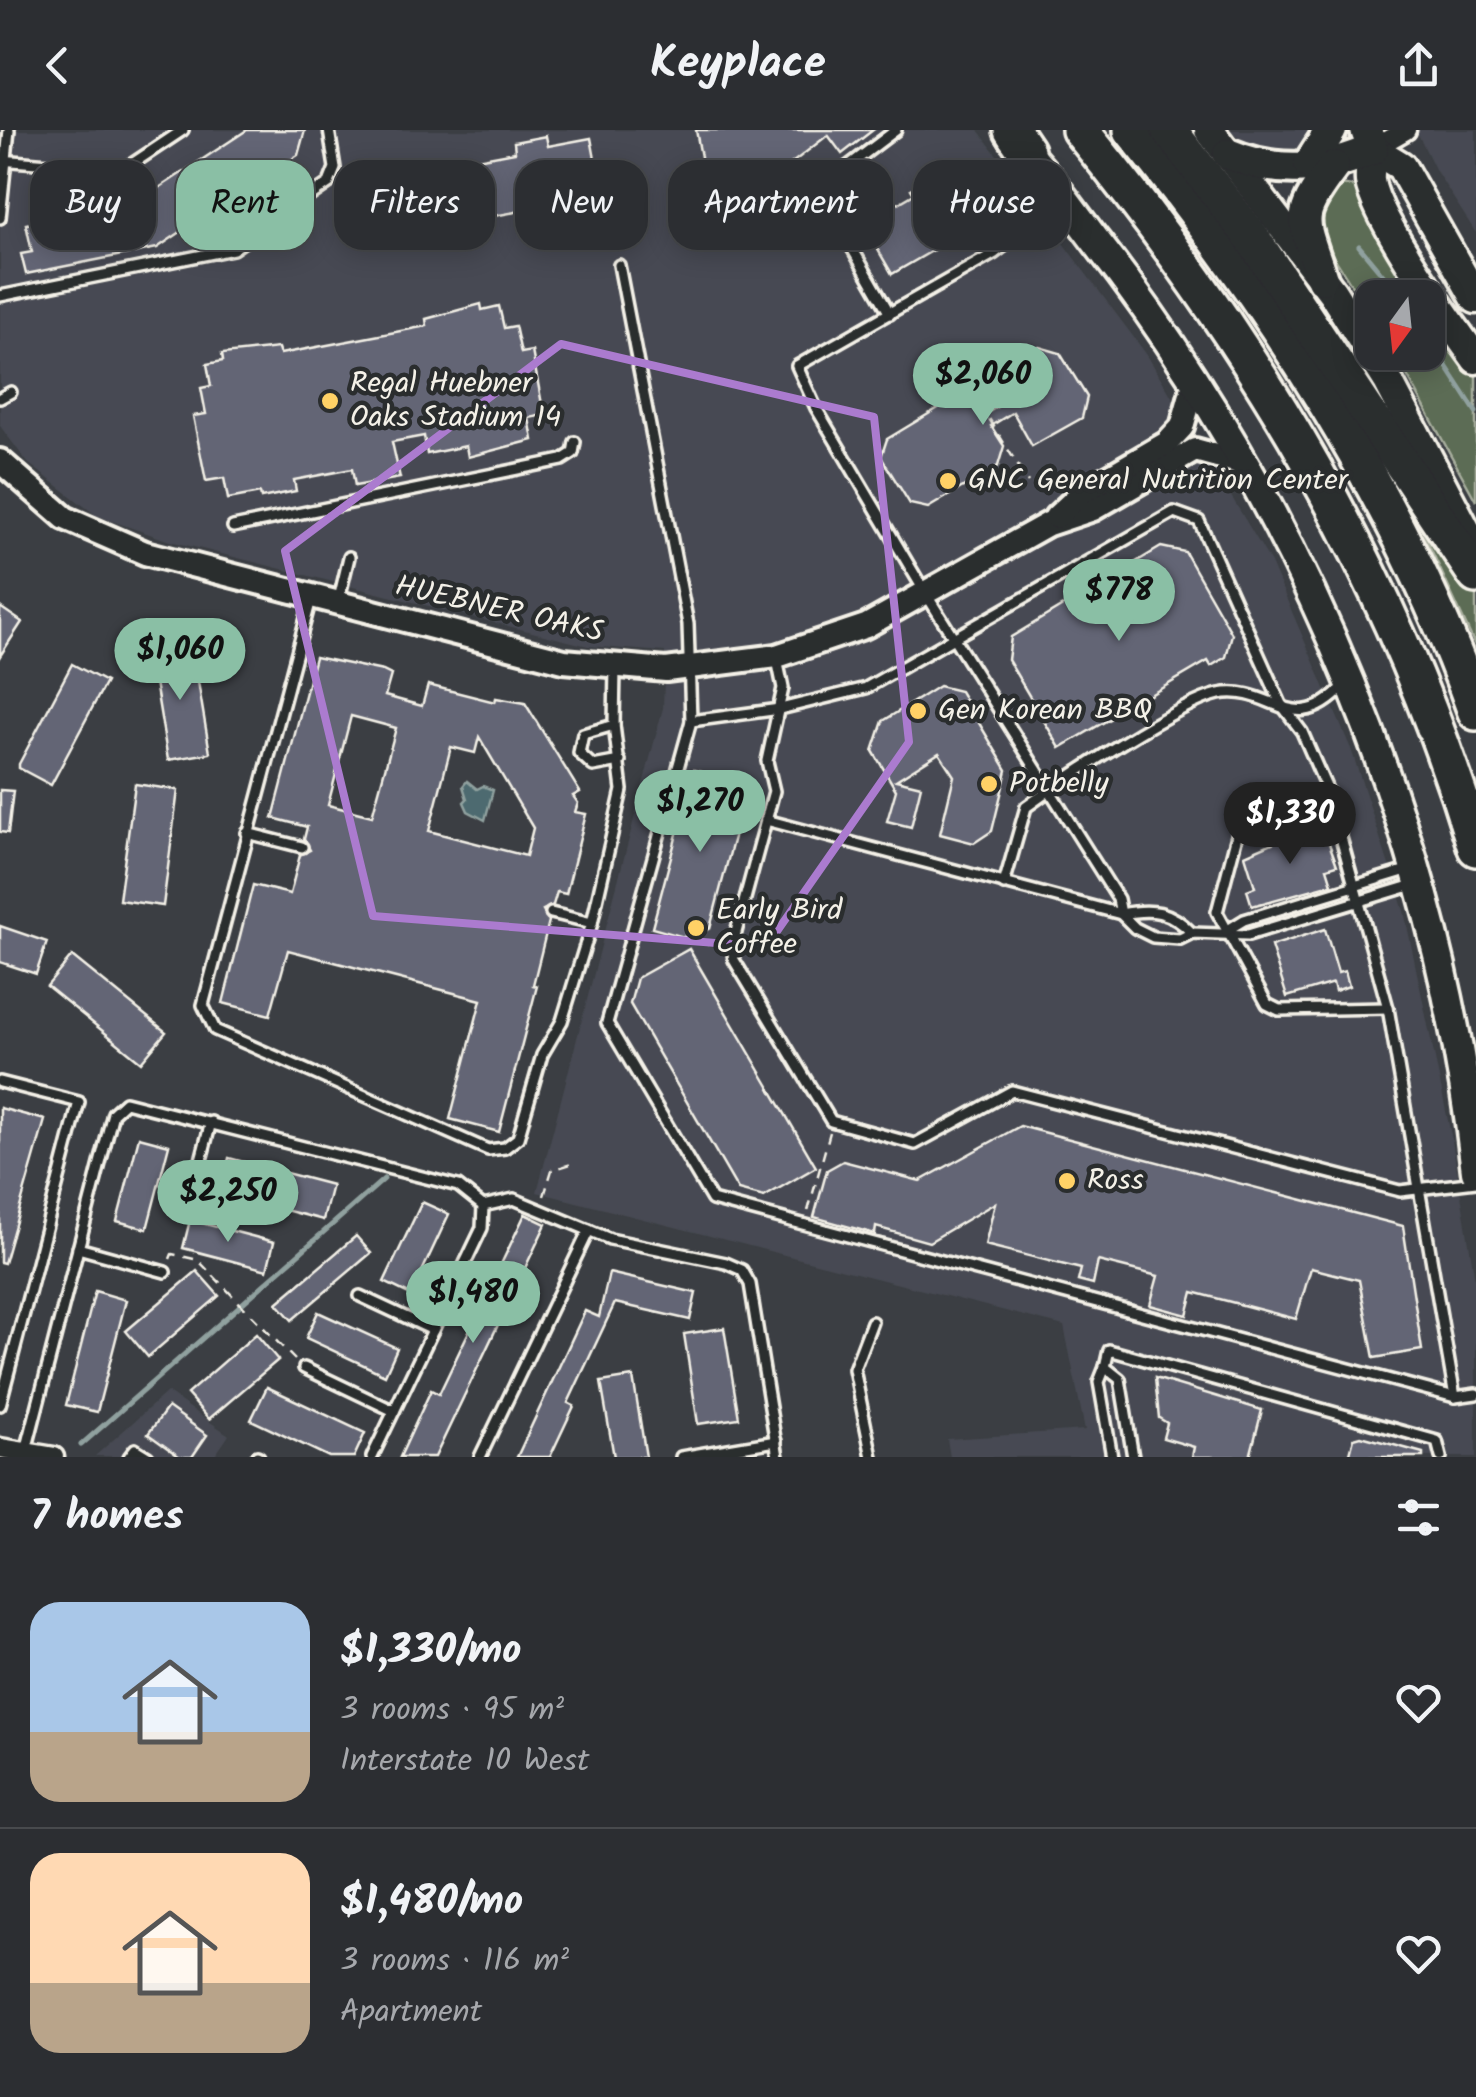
<!DOCTYPE html>
<meta charset="utf-8">
<style>
:root{--surface:#2c2e32;--page:#383a3e;--text:#f1f3f6;--muted:#a6a8ac;--line:#484a4d;--accent:#8abfa5}
body{margin:0;font-family:Kalam,sans-serif;background:var(--page);color:var(--text);height:100vh;display:flex;flex-direction:column;font-size:38px;white-space:nowrap}
*{box-sizing:border-box;margin:0}
p{font-size:32px;color:var(--muted)}
.icon{flex:none;width:55px;height:55px;fill:none;stroke:currentColor;stroke-width:2;stroke-linecap:round;stroke-linejoin:round}
.map{position:relative;height:1327px;overflow:hidden}
.sheet{display:flex;flex-direction:column;background:var(--surface);flex:1}
.sheet>*{flex:none}
.guide{position:absolute;left:30px;top:30px;width:1418px;height:90px;display:flex;gap:20px}
.needle{width:65px;rotate:195deg}
.controls{position:absolute;left:1355px;top:150px;display:grid;gap:20px}
.controls a{display:grid;place-items:center;width:90px;height:90px;border-radius:20px;background:var(--surface);box-shadow:0 5px 25px #0003,0 0 0 2px var(--line);font-size:50px}
.price{position:absolute;translate:-50% -85px;padding:0 22px;border-radius:35px;background:var(--accent);color:#111;font-size:32px;line-height:65px;filter:drop-shadow(0 2px 5px #0008)}
.price::after{content:'';position:absolute;left:50%;top:60px;width:30px;height:22px;margin-left:-15px;background:inherit;clip-path:polygon(0 0,100% 0,50% 100%)}
.price.on{background:#222;color:#fff}
ul{padding:0;list-style:none}
li{display:flex;align-items:center;gap:30px;height:250px;padding:0 30px}
li+li{border-top:2px solid var(--line)}
li span{display:grid;place-items:center;flex:none;width:280px;height:200px;border-radius:30px;color:#555}
li>.icon{margin-inline-start:auto}
span .icon{width:120px;height:120px;fill:#fffc;stroke-width:1}
li b{font-size:42px}
h2{display:flex;justify-content:space-between;align-items:center;height:120px;padding:0 30px;font-size:42px}
.chip{padding:0 35px;border-radius:30px;background:var(--surface);box-shadow:0 5px 25px #0003,0 0 0 2px var(--line);font-size:35px;line-height:90px}
.chip.on{background:var(--accent);color:#111}
header{display:flex;justify-content:space-between;align-items:center;height:130px;padding:0 30px;background:var(--surface);font-size:45px;font-weight:700}
.map>svg:first-child{display:block}
.built{fill:#474a52}
.green{fill:#5c6c55;stroke:#a8ae9e;stroke-width:2.5}
.water{fill:#4d6b6f;stroke:#90a19f;stroke-width:2.5}
.lines{fill:none;stroke-linecap:round;stroke-linejoin:round}
.stream{stroke:#90a19f;stroke-width:5}
.building{fill:#636574;stroke:#f4f1e8;stroke-width:2.5;fill-rule:evenodd}
.service-casing{stroke:#f4f1e8;stroke-width:16}
.minor-casing{stroke:#f4f1e8;stroke-width:25}
.tertiary-casing{stroke:#f4f1e8;stroke-width:30}
.secondary-casing{stroke:#f4f1e8;stroke-width:35}
.primary-casing{stroke:#f4f1e8;stroke-width:38}
.motorway-casing{stroke:#f4f1e8;stroke-width:42}
.path{stroke:#f4f1e8;stroke-width:2.5;stroke-dasharray:10 8;stroke-linecap:butt}
.service{stroke:#2a2d2e;stroke-width:9}
.minor{stroke:#2a2d2e;stroke-width:18}
.tertiary{stroke:#2a2d2e;stroke-width:22}
.secondary{stroke:#2a2d2e;stroke-width:28}
.primary{stroke:#2a2d2e;stroke-width:30}
.motorway{stroke:#2a2d2e;stroke-width:35}
.marked{fill:none;stroke:#ab7bcf;stroke-width:8;stroke-linejoin:round}
.poi-dot{fill:#ffd166;stroke:#2a2d2e;stroke-width:4}
.labels{text-anchor:middle;dominant-baseline:central;stroke-width:9;stroke-linejoin:round;paint-order:stroke}
.poi-label{font-size:30px;fill:#f4f1e8;stroke:#2a2d2e;text-anchor:start}
.street-label{font-size:30px;fill:#f4f1e8;stroke:#2a2d2e}
</style>
<header><svg class="icon" aria-label="back" viewBox="0 0 24 24"><path d="M15 5l-7 7 7 7"/></svg>Keyplace<svg class="icon" aria-label="share" viewBox="0 0 24 24"><path d="M12 15V3M7 8l5-5 5 5M5 13v7h14v-7"/></svg></header>
<div class="map">
<svg width="1476" height="1327" viewBox="0 0 1476 1327">
<rect width="100%" height="100%" fill="#3b3e43"/>
<filter id="ink" filterUnits="userSpaceOnUse"><feTurbulence type="fractalNoise" baseFrequency=".01" numOctaves="2"/><feDisplacementMap in="SourceGraphic" scale="20" xChannelSelector="R" yChannelSelector="G"/><feConvolveMatrix kernelMatrix="1 2 1 2 8 2 1 2 1" color-interpolation-filters="sRGB"/></filter>
<g filter="url(#ink)">
<!-- built -->
<g class="built">
<path d="M0,0H978L1147,225L1271,433L1351,619L1404,781L1452,1010L1476,1156V1327H950L947,1309L1085,1300L1064,1196L537,1062L663,578L665,522L588,516L170,411L97,386L28,333L0,296Z"/>
<path d="M1230,0H1319L1308,21L1292,29L1258,25Z"/>
<path d="M1416,0H1476V103L1436,41Z"/>
<path d="M167,1262L229,1305L214,1327L95,1326Z"/>
</g>
<!-- green -->
<g class="green">
<path d="M1336,53L1362,58L1423,167L1372,168V187L1323,110L1314,74Z"/>
<path d="M1428,175L1476,244V371L1395,223L1428,222Z"/>
<path d="M1420,377L1476,464V517L1412,378Z"/>
</g>
<!-- water -->
<path class="water" d="M467,651L477,659L483,656L493,660L485,690L468,681L464,672L467,669L463,656Z"/>
<g class="lines">
<!-- stream -->
<g class="stream">
<path d="M1359,116L1402,168"/>
<path d="M1428,208L1476,282"/>
<path d="M81,1315L384,1049"/>
</g>
</g>
<!-- building -->
<g class="building">
<path d="M247,0H305L298,25L253,54L263,69L203,108L194,93L157,118L26,144L21,124L32,122L26,94L136,73Z"/>
<path d="M696,0H873L842,24L828,5L788,36L793,44L765,66L710,76Z"/>
<path d="M546,6L548,16L591,8L602,66L570,72L572,84L523,93L521,81L450,94L439,36L515,22L514,12Z"/>
<path d="M930,49L958,106L892,144L863,94L914,64L911,59Z"/>
<path d="M481,174L482,180L499,176L504,198L515,196L521,223L532,221L544,285L529,288L533,310L468,327L466,316L427,324L424,306L392,312L400,348L355,356L352,339L294,350L296,361L261,368L260,363L228,369L224,348L206,351L193,286L206,284L201,258L211,256L207,234L223,231L222,224L278,218L280,224L427,196L426,189Z"/>
<path d="M1039,217L1060,223L1087,267L1082,288L1032,316L1013,282L991,296L1004,316L998,336L928,378L910,374L881,327L887,309L960,265L974,268L984,285L1006,271L991,246Z"/>
<path d="M1161,417L1185,422L1232,504L1226,527L1211,536L1208,531L1060,618L1008,530L1011,507Z"/>
<path d="M0,477L22,492L0,526Z"/>
<path d="M192,516L210,623L168,630L150,522Z"/>
<path d="M315,527L383,541L391,545L385,566L422,576L428,555L495,572L496,568L525,573L580,662L573,666L578,673L575,682L586,684L566,764L557,762L553,775L543,780L549,791L533,855L537,856L499,1002L450,989L481,870L288,820L270,885L223,873L253,755L290,764L300,725L310,720L304,709L307,697L273,688ZM351,586L396,598L372,686L328,675ZM479,607L533,698L526,726L429,701L451,617L475,623Z"/>
<path d="M72,534L106,552L51,655L19,638V634Z"/>
<path d="M939,556L960,561L1007,640L992,701L974,713L940,704L954,646L939,623L896,650L921,656L911,697L887,691L896,660L873,621L883,591Z"/>
<path d="M694,640L748,654L710,798L691,809L652,798Z"/>
<path d="M135,654L178,660L163,776L119,770Z"/>
<path d="M0,660L13,661L8,703L0,702Z"/>
<path d="M1307,698L1327,708L1337,735L1327,738L1332,754L1252,776L1247,760L1255,757L1245,725Z"/>
<path d="M0,796L47,812L36,844L0,832Z"/>
<path d="M1325,799L1338,843L1345,841L1349,856L1335,861L1333,853L1287,867L1271,816Z"/>
<path d="M689,819L816,1037L764,1067L738,1060L630,874L637,848Z"/>
<path d="M72,826L166,902L141,932L47,856Z"/>
<path d="M0,978L45,990L4,1133L0,1132Z"/>
<path d="M1020,996L1403,1096L1422,1220L1374,1228L1359,1150L1311,1138L1296,1189L1193,1162L1187,1185L1150,1175L1158,1146L1098,1131L1093,1155L1078,1151L1081,1139L985,1115L995,1073L929,1112L876,1097L875,1104L814,1087L827,1040L843,1031L920,1051Z"/>
<path d="M139,1007L169,1015L147,1099L117,1091Z"/>
<path d="M229,1028L332,1055L323,1090L220,1063Z"/>
<path d="M422,1072L449,1084L411,1165L384,1152Z"/>
<path d="M525,1084L546,1094L435,1327H400L431,1260L439,1264Z"/>
<path d="M190,1090L274,1112L267,1140L183,1118Z"/>
<path d="M356,1106L371,1123L292,1190L277,1173Z"/>
<path d="M197,1141L219,1166L148,1227L126,1201Z"/>
<path d="M609,1143L696,1163L690,1190L615,1173L568,1273L574,1276L550,1327H517L585,1181L599,1187Z"/>
<path d="M95,1161L126,1170L97,1282L66,1275Z"/>
<path d="M318,1182L397,1218L385,1245L306,1208Z"/>
<path d="M724,1198L739,1288L698,1294L684,1204Z"/>
<path d="M256,1204L278,1230L209,1289L187,1264Z"/>
<path d="M633,1247L646,1327H614L601,1252Z"/>
<path d="M1155,1248L1262,1280L1250,1327H1192L1194,1317L1163,1308L1167,1293L1159,1288Z"/>
<path d="M267,1257L365,1303L354,1327H329L251,1290Z"/>
<path d="M168,1277L207,1305L192,1327H180L148,1304Z"/>
<path d="M1361,1306L1423,1323V1327H1349L1354,1308Z"/>
</g>
<g class="lines">
<!-- service casing -->
<g class="service-casing">
<g id="service">
<path d="M0,30L123,40L183,0"/>
<path d="M818,59L890,184"/>
<path d="M1062,72L995,123L797,236L816,278L926,464L1118,769L1121,784L1135,798L1153,807L1180,809L1192,803L1248,805L1413,755"/>
<path d="M0,88L9,0"/>
<path d="M685,89L794,69L818,59L896,0"/>
<path d="M619,135L688,494L691,591L607,893L712,1070L1455,1267L1476,1264"/>
<path d="M0,166L233,119L329,53L335,38L329,0"/>
<path d="M0,268L11,262"/>
<path d="M233,397L562,330L573,323L575,312"/>
<path d="M311,469L203,875L215,900L488,1020L505,1018L518,1008L542,925L562,891L592,793L622,660L614,595L615,538"/>
<path d="M338,473L349,427"/>
<path d="M777,529L783,558L767,631L774,661L732,817L734,830L831,991L915,1014L1012,961L1400,1061L1476,1052"/>
<path d="M691,591L780,579L866,558L1174,382L1199,391L1281,574L1302,602L1329,664L1388,878L1455,1267"/>
<path d="M614,595L583,604L579,623L593,636L620,631"/>
<path d="M1329,664L1249,686L1240,694L1217,782L1267,874L1279,880L1388,878"/>
<path d="M766,690L1121,784C1152,778 1170,780 1192,803"/>
<path d="M247,703L302,717"/>
<path d="M1004,754L1026,677C1063,650 1178,573 1219,564C1273,554 1293,612 1345,555"/>
<path d="M551,783L592,793"/>
<path d="M1226,801L1244,790L1410,739"/>
<path d="M0,952L79,972L0,1275"/>
<path d="M189,1076L211,992"/>
<path d="M483,1076L514,1069L610,1109L726,1133L742,1140L750,1154L778,1327"/>
<path d="M78,1118L165,1142"/>
<path d="M360,1166L433,1200"/>
<path d="M872,1192L854,1239L872,1327"/>
<path d="M1105,1237L1099,1252L1112,1327"/>
<path d="M304,1238L394,1281"/>
<path d="M26,1321L113,983L125,972L458,1056L483,1076L482,1098L372,1327"/>
<path d="M257,1326L259,1327"/>
<path d="M129,1327L135,1319L148,1327"/>
<path d="M480,1327L589,1100"/>
<path d="M681,1327L776,1311"/>
<path d="M1133,1327L1120,1249L1105,1237L1109,1220L1437,1311L1441,1327"/>
</g>
</g>
<!-- minor casing -->
<g class="minor-casing">
<g id="minor">
<path d="M1373,19L1406,0"/>
<path d="M0,1318L54,1327"/>
</g>
</g>
<!-- tertiary casing -->
<g class="tertiary-casing">
<g id="tertiary">
<path d="M0,331L65,388L145,423L564,531L666,540L777,526L866,496L1048,394L1093,379L1195,320L1242,333"/>
<path d="M1056,387L1083,362L1167,313L1182,297L1194,254"/>
</g>
</g>
<!-- secondary casing -->
<g class="secondary-casing">
<g id="secondary">
<path d="M1209,0L1332,162L1388,251L1476,420"/>
<path d="M1013,8C1045,40 1071,79 1098,114C1303,378 1439,709 1476,1041"/>
<path d="M1476,169L1401,36L1373,19C1372,28 1369,41 1370,51C1376,90 1450,193 1476,229"/>
</g>
</g>
<!-- primary casing -->
<g class="primary-casing">
<g id="primary">
<path d="M1228,24C1278,45 1324,41 1373,19L1366,0"/>
<path d="M1309,34L1331,0"/>
<path d="M1322,149C1302,87 1294,90 1334,36"/>
</g>
</g>
<!-- motorway casing -->
<g class="motorway-casing">
<g id="motorway">
<path d="M1012,0L1026,21"/>
<path d="M1080,0C1258,218 1394,447 1476,718"/>
<path d="M1132,0C1271,171 1402,373 1476,582"/>
<path d="M1169,0L1250,105L1476,445"/>
</g>
</g>
<!-- path -->
<g class="path">
<path d="M961,243L1028,352"/>
<path d="M645,804L721,816"/>
<path d="M544,1066L552,1040L571,1034"/>
<path d="M808,1081L830,1002"/>
<path d="M170,1129L172,1124L198,1130L295,1230"/>
</g>
<!-- service -->
<use href="#service" class="service"/>
<!-- minor -->
<use href="#minor" class="minor"/>
<!-- tertiary -->
<use href="#tertiary" class="tertiary"/>
<!-- secondary -->
<use href="#secondary" class="secondary"/>
<!-- primary -->
<use href="#primary" class="primary"/>
<!-- motorway -->
<use href="#motorway" class="motorway"/>
</g>
</g>
<!-- marked area -->
<path class="marked" d="M561,214L874,287L909,612L766,817L373,786L285,421Z"/>
<!-- markers -->
<g class="poi-dot">
<circle cx="330" cy="271" r="10"/>
<circle cx="948" cy="351" r="10"/>
<circle cx="918" cy="581" r="10"/>
<circle cx="989" cy="654" r="10"/>
<circle cx="696" cy="798" r="10"/>
<circle cx="1067" cy="1051" r="10"/>
</g>
<g class="labels">
<!-- poi labels -->
<g class="poi-label">
<text x="350" y="254">Regal Huebner<tspan x="350" dy="34">Oaks Stadium 14</tspan></text>
<text x="968" y="351">GNC General Nutrition Center</text>
<text x="938" y="581">Gen Korean BBQ</text>
<text x="1009" y="654">Potbelly</text>
<text x="716" y="781">Early Bird<tspan x="716" dy="34">Coffee</tspan></text>
<text x="1087" y="1051">Ross</text>
</g>
<!-- street labels -->
<g class="street-label">
<text transform="translate(499 480) rotate(13)">HUEBNER OAKS</text>
</g>
</g>
</svg>
<div class="controls">
<a><svg class="needle" viewBox="-14 -14 28 28"><path d="M0-13l5 13h-10z" fill="#e53935"/><path d="M0 13l5-13h-10z" fill="#a6a8ac"/></svg></a>
</div>
<b class="price" style="left:983px;top:298px">$2,060</b>
<b class="price" style="left:1119px;top:514px">$778</b>
<b class="price" style="left:180px;top:573px">$1,060</b>
<b class="price" style="left:700px;top:725px">$1,270</b>
<b class="price on" style="left:1290px;top:737px">$1,330</b>
<b class="price" style="left:228px;top:1115px">$2,250</b>
<b class="price" style="left:473px;top:1216px">$1,480</b>
<div class="guide">
<a class="chip">Buy</a>
<a class="chip on">Rent</a>
<a class="chip">Filters</a>
<a class="chip">New</a>
<a class="chip">Apartment</a>
<a class="chip">House</a>
</div>
</div>
<section class="sheet">
<h2>7 homes<svg class="icon" aria-label="filters" viewBox="0 0 24 24"><path d="M4 7h16M4 17h16"/><circle cx="9" cy="7" r="2"/><circle cx="15" cy="17" r="2"/></svg></h2>
<ul>
<li><span style="background:linear-gradient(#a9c7e8 65%,#b9a48a 0)"><svg class="icon" aria-label="home" viewBox="0 0 24 24"><path d="M3 11l9-7 9 7M6 9v11h12V9"/></svg></span><div><b>$1,330/mo</b><p>3 rooms · 95 m²</p><p>Interstate 10 West</p></div><svg class="icon" aria-label="heart" viewBox="0 0 24 24"><path d="M12 20l-8-8c-3-5 5-10 8-4 3-6 11-1 8 4z"/></svg></li>
<li><span style="background:linear-gradient(#ffd9b3 65%,#b9a48a 0)"><svg class="icon" aria-label="home" viewBox="0 0 24 24"><path d="M3 11l9-7 9 7M6 9v11h12V9"/></svg></span><div><b>$1,480/mo</b><p>3 rooms · 116 m²</p><p>Apartment</p></div><svg class="icon" aria-label="heart" viewBox="0 0 24 24"><path d="M12 20l-8-8c-3-5 5-10 8-4 3-6 11-1 8 4z"/></svg></li>
</ul>
</section>
